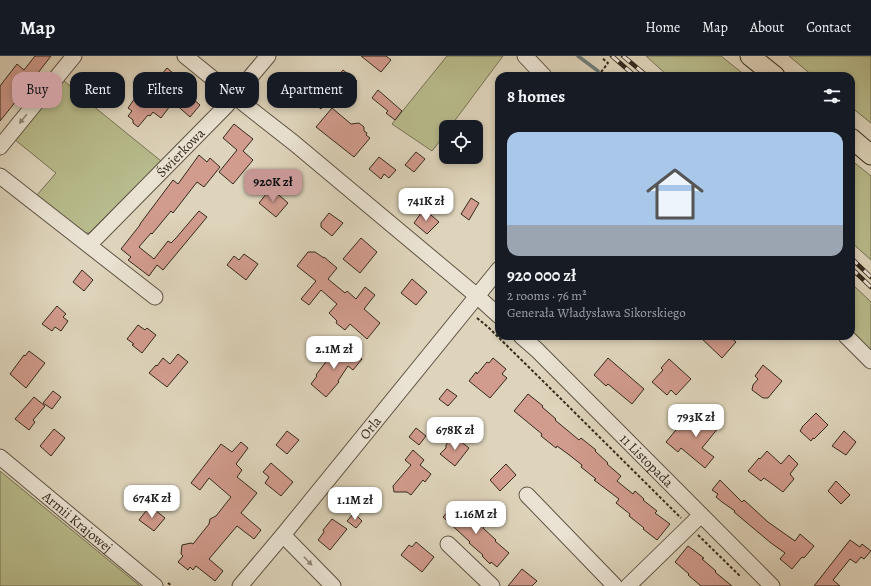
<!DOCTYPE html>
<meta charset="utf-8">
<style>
:root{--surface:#171b24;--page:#20242c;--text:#f1f3f6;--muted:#9ea1a6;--line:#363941;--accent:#c59692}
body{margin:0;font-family:Alegreya,serif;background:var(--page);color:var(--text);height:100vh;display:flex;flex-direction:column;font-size:15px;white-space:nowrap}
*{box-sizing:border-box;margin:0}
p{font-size:13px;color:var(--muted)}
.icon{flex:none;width:22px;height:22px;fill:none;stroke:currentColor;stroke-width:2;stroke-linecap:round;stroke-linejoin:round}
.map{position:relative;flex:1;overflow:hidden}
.sheet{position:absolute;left:495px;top:16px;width:360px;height:268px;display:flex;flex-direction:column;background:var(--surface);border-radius:12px;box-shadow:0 2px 6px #0003}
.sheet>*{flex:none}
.guide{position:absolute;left:12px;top:16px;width:380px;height:36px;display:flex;gap:8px}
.tools{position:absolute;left:439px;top:64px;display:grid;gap:8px}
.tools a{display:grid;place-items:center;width:44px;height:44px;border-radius:8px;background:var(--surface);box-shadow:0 2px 6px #0003;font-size:20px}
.price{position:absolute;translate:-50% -34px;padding:0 9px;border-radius:8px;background:#fff;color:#222;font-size:13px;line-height:26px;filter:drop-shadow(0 1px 2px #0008)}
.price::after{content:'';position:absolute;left:50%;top:24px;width:12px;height:9px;margin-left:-6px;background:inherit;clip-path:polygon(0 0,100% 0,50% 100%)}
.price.on{background:var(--accent);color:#111}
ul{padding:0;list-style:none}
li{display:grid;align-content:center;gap:8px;height:212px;padding:0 12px}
li span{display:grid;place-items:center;height:124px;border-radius:12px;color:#555}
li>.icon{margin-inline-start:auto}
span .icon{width:72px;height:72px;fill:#fffc;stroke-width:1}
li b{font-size:17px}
h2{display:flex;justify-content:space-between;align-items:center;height:48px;padding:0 12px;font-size:17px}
.chip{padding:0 14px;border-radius:12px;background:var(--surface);box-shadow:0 2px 6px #0003;font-size:14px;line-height:36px}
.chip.on{background:var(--accent);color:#111}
header{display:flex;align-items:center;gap:24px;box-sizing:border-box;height:56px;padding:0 20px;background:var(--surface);border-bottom:1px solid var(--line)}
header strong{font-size:19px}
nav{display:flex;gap:22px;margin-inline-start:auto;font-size:14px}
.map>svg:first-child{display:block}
.green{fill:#b8bb8c;stroke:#767254}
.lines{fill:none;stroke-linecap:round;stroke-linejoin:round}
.stream{stroke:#6f7e7b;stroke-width:3.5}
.building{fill:#d19b8d;stroke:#352a1d}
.minor-casing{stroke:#5f5444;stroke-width:17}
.major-casing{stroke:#352a1d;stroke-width:21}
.path{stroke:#352a1d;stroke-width:2;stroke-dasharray:3 2;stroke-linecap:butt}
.minor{stroke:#eae3d3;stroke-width:15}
.major{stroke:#ded4bb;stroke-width:19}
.rail-casing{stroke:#352a1d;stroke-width:4.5}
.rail{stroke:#eae3d3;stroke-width:3;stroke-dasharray:9;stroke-linecap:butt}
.oneway{fill:#908678}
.labels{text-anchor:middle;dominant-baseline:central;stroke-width:3;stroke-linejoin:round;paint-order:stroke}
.street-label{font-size:14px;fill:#352a1d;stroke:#eae3d3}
</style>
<header>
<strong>Map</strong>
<nav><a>Home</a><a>Map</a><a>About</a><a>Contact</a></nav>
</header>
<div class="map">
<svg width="871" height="530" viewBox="0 0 871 530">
<rect width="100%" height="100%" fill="#ded4bb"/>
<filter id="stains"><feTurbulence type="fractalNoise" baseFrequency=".005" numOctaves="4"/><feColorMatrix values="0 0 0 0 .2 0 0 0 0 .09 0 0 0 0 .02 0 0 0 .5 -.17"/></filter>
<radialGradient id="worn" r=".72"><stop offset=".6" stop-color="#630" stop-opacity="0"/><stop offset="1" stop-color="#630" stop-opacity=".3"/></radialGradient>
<!-- green -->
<g class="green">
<path d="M447,0H503L450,71H446V77L432,95L392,68Z"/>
<path d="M646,0H721L746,20H668Z"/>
<path d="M789,0H871V67L851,51V20H813Z"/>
<path d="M62,23L87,45L161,105L89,177H83L37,139L56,117L14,83Z"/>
<path d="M851,104L871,120V204L851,186Z"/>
<path d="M851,227L871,246V295L851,276Z"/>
<path d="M0,415L140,530H0Z"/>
</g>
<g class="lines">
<!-- stream -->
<path class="stream" d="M578,0L598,15"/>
</g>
<!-- building -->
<g class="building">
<path d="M35,0H51L34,22L36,23L22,40L21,39L0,65V30L17,8L24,14Z"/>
<path d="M361,0H386L391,4L381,16Z"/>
<path d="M167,12L184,26L179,31L200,49L190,61L173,46L161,62L153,56L150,60L148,59L138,71L133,67V64L128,60L132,55L128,52L135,42L144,49L157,33L152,30Z"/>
<path d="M343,14L357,25L348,37L339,31L321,53L303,39L292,51L271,33L282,19L291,27L300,16L316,30L319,26L323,29L327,24L330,26L334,20L336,22Z"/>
<path d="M378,34L402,55L395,64L386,57L388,55L372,42Z"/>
<path d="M332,52L351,68L359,67L364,71V75L367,77L366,79L370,82L354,101L316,71Z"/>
<path d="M234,68L253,83L243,95L253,104L233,128L219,116L237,94L223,82Z"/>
<path d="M416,96L425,103L414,116L405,109Z"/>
<path d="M199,99L207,106L210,102L220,111L204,131L197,126L173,157L171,155L152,178L151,177L139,191L154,203L168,185L171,187L176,182L199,155L207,161L163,214L157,209L149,220L128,204L131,201L121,193L140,169V168L173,124L178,128Z"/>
<path d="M379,101L396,114L389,122L384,118L381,123L369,113Z"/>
<path d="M271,132L288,147L276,161L259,147Z"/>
<path d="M471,142L479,147L469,164L461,158Z"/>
<path d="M424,153L439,166L427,178L414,167Z"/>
<path d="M329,157L343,167L332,180L321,171V167Z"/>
<path d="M361,182L377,196L360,217L343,203Z"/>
<path d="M308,196H315L324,202V201L337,212L328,223L345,237L347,235L356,243L365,231L375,239L364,253L380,267L367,283L350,268L345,274L336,267L337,265L329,257L337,248L321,234L309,249L301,243L316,225L297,210Z"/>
<path d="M244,198L258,208L246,224L227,209L234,200L239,204Z"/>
<path d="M82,214L93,224L84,235L73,226Z"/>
<path d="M412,223L427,236L416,249L401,237Z"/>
<path d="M57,250L66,258L63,261L68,265L61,275L55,271L52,275L42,268Z"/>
<path d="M138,269L145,274L147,272L156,279L142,297L132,289L134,288L127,283Z"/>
<path d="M699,280H729L736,286L722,302Z"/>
<path d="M327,290L343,303L351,294L362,303L353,314L348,310L338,325L339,326L326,341L311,328L317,320L316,319L328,303L321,298Z"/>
<path d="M29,295L45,307L26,332L10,318L24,299L25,300Z"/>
<path d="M178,298L188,306L167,331L149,317L156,309L157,310L163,302L170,308Z"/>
<path d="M493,302L506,313L502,318L507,322L490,342L469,325L476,316L477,318L487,306L489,307Z"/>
<path d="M608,302L644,333L632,348L608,328L606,330L594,319Z"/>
<path d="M669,303L691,323L676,339L671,334L667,339L652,326L663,314L661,312Z"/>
<path d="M763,309L782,325L768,342H763L752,334L753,329L758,323L755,320Z"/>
<path d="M447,333L457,340L448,350L439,343Z"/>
<path d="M53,335L61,341L52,353L43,347Z"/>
<path d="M528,338L543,350L542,351L556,363L555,364L579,384L581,382L596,394L595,395L608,407L607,408L621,420L617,425L633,438L635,435L644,443L643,444L657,455L655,457L670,468L657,484L643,473L644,472L629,460L630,458L616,447L619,443L594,424L596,423L581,411L582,409L568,398L557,390L556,392L541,380L542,378L514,355Z"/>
<path d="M34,341L45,350L33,364L35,366L29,374L15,363Z"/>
<path d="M710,355L723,366L702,392L714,401L705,412L681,392L678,396L666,386L685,363L696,372Z"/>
<path d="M816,357L828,369L814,383L813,382L811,385L800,375L802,372V371Z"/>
<path d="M416,372L426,380L419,389L409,381Z"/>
<path d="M54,373L65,382L51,400L40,390Z"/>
<path d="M287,375L299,384L287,398L276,389Z"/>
<path d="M844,375L856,386L846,399L832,390Z"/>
<path d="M455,381L469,392L455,410L440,398L446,392V389L448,386H450Z"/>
<path d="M241,386L248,392L236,408L242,414L237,421L257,437L241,457L261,474L254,483L237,470L209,503L223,515L215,525L196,510L193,514L190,511L188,514L178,506L183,500L181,498L182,489L191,487L193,488L209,468L210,463L216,460L231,441L209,422L200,434L191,427L221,388L232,396Z"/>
<path d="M413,394L424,404L420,409L431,418L425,426L423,424L411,439L407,436H394L393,430L411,409L405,404Z"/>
<path d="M767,395L781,408L789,399L798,408L790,418L794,423L783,436L764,422L761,425L748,415L759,402L760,403Z"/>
<path d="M271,407L293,426L281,440L265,427L269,421L263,416Z"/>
<path d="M506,408L516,419L500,435L490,424Z"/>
<path d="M720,424L742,446L744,444L768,466L795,485L800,478L814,490L804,502L802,501L792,513L780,503L785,497L771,487L734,456L735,455L722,446L716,441L718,438L712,434Z"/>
<path d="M836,425L850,439L841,448L828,435Z"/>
<path d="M361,433L372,441L369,445L371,446L363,455L351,446Z"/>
<path d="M457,446L472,458L470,460L484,471L483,472L496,484L495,485L509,497L497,511L491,506L490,508L482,500L483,499L469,487L470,486L443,461Z"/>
<path d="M150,450L165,462L154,475L139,464Z"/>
<path d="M354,457L362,465L356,472L347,465Z"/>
<path d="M332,463L347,473L330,494L318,484L324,476L323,474Z"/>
<path d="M850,484L860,491L862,488L871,495L864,503L861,501L856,507L850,503L833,524L840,530H814Z"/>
<path d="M416,486L434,501L422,516L401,499L409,489L412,491Z"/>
<path d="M688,490L704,502L702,503L716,515L715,516L732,530H701L688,519L689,518L675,506Z"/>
<path d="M522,513L537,525L532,530H508Z"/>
</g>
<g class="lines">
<!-- minor casing -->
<g class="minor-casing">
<g id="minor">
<path d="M185,0L248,51L294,87L477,240L499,260"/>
<path d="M525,0L544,20"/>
<path d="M0,91L74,0"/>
<path d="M0,120L155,241"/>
<path id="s1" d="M89,189L226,50L268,0"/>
<path id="s2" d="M521,280L537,294L772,530"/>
<path d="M846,280L871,305"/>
<path id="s3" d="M0,401L155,530"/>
<path d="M527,439L615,530"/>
<path d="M283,479L333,530"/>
<path d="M448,488L492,530"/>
<path id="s4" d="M240,530L283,479L499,213"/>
<path d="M628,530L701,459"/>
</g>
</g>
<!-- major casing -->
<g class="major-casing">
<g id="major">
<path d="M750,0L775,20"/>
<path d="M851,82L871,99"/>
</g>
</g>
<!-- path -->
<g class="path">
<path d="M598,20L608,7L602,2"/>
<path d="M477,262L488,271L550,332L681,462"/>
<path d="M698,479L739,519L741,518"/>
<path d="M168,527L172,530"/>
</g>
<!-- minor -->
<use href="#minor" class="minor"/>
<!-- major -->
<use href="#major" class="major"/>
<!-- rail casing -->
<g class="rail-casing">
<g id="rail">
<path d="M612,0L635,20"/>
<path d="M623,0L647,20"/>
<path d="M851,202L871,221"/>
<path d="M851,212L871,231"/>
</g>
</g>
<!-- rail -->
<use href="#rail" class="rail"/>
</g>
<!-- one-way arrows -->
<defs><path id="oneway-solid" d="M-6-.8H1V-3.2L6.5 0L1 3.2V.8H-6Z"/></defs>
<g class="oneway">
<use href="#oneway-solid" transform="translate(23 63) rotate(129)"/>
<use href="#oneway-solid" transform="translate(308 505) rotate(46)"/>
</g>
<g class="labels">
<!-- street labels -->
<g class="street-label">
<text stroke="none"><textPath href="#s1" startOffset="130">Świerkowa</textPath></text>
<text stroke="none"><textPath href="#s4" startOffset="205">Orla</textPath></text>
<text stroke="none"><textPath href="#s2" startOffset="177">11 Listopada</textPath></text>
<text stroke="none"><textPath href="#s3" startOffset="101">Armii Krajowej</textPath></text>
</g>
</g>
<rect width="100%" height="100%" filter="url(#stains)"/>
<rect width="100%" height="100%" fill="url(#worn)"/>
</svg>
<div class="tools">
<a><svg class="icon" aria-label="locate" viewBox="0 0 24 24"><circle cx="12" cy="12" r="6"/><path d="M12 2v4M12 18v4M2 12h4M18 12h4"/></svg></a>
</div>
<b class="price on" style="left:273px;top:147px">920K zł</b>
<b class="price" style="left:426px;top:166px">741K zł</b>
<b class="price" style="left:334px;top:314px">2.1M zł</b>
<b class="price" style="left:696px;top:382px">793K zł</b>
<b class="price" style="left:455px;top:395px">678K zł</b>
<b class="price" style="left:152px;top:463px">674K zł</b>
<b class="price" style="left:355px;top:465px">1.1M zł</b>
<b class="price" style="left:476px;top:479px">1.16M zł</b>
<div class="guide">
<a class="chip on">Buy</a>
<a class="chip">Rent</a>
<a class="chip">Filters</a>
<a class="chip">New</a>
<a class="chip">Apartment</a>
</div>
<section class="sheet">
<h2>8 homes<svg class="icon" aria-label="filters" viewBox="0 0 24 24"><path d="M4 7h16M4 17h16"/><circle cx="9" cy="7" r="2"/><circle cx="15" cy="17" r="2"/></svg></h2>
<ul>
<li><span style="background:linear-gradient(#a9c7e8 75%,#9aa5b1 0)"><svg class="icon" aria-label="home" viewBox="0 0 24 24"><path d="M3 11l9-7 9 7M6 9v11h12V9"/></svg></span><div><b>920 000 zł</b><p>2 rooms · 76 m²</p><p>Generała Władysława Sikorskiego</p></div></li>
</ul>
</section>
</div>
